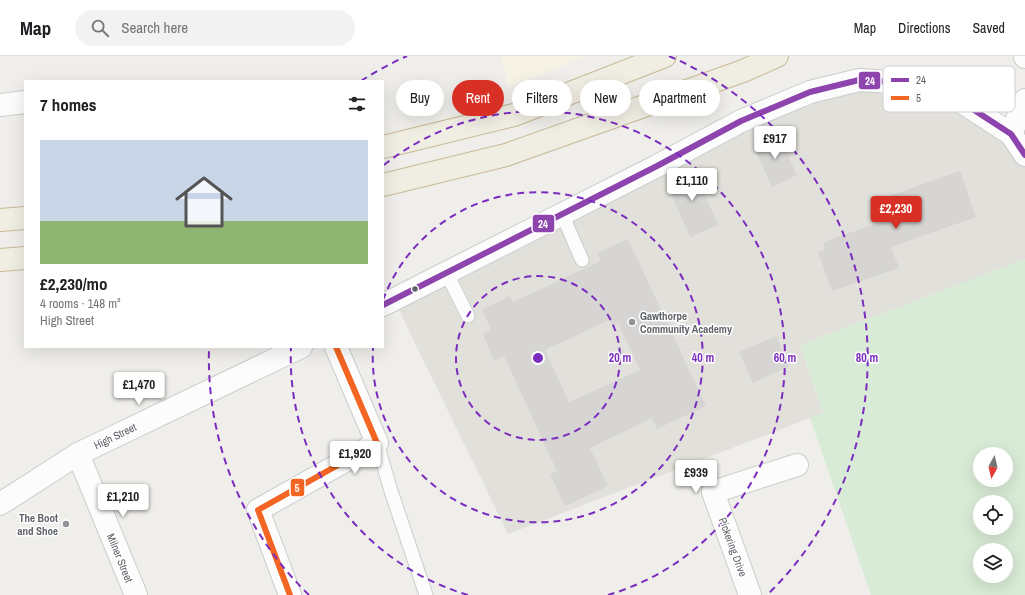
<!DOCTYPE html>
<meta charset="utf-8">
<style>
:root{--surface:#fff;--page:#f2f2f2;--text:#202124;--muted:#757577;--line:#e0e0e0;--accent:#d93025}
body{margin:0;font-family:"Archivo Narrow",sans-serif;background:var(--page);color:var(--text);height:100vh;display:flex;flex-direction:column;font-size:15px;white-space:nowrap}
*{box-sizing:border-box;margin:0}
p{font-size:13px;color:var(--muted)}
.icon{flex:none;width:22px;height:22px;fill:none;stroke:currentColor;stroke-width:2;stroke-linecap:round;stroke-linejoin:round}
.map{position:relative;flex:1;overflow:hidden}
.drawer{position:absolute;left:24px;top:24px;width:360px;height:268px;display:flex;flex-direction:column;background:var(--surface);border-radius:0px;box-shadow:0 4px 16px #0002}
.drawer>*{flex:none}
.guide{position:absolute;left:396px;top:24px;width:380px;height:36px;display:flex;gap:8px}
.needle{width:26px;rotate:188deg}
.fabs{position:absolute;left:973px;top:391px;display:grid;gap:8px}
.fabs a{display:grid;place-items:center;width:40px;height:40px;border-radius:50%;background:var(--surface);box-shadow:0 4px 16px #0002;font-size:20px}
.price{position:absolute;translate:-50% -34px;padding:0 9px;border-radius:4px;background:#fff;color:#222;font-size:13px;line-height:26px;filter:drop-shadow(0 1px 2px #0008)}
.price::after{content:'';position:absolute;left:50%;top:24px;width:12px;height:9px;margin-left:-6px;background:inherit;clip-path:polygon(0 0,100% 0,50% 100%)}
.price.active{background:var(--accent);color:#fff}
ul{padding:0;list-style:none}
li{display:grid;align-content:center;gap:8px;height:212px;padding:0 16px}
li span{display:grid;place-items:center;height:124px;border-radius:0px;color:#555}
li>.icon{margin-inline-start:auto}
span .icon{width:72px;height:72px;fill:#fffc;stroke-width:1}
li b{font-size:17px}
h2{display:flex;justify-content:space-between;align-items:center;height:48px;padding:0 16px;font-size:17px}
.pill{padding:0 14px;border-radius:18px;background:var(--surface);box-shadow:0 4px 16px #0002;font-size:14px;line-height:36px}
.pill.active{background:var(--accent);color:#fff}
header{display:flex;align-items:center;gap:24px;box-sizing:border-box;height:56px;padding:0 20px;background:var(--surface);border-bottom:1px solid var(--line)}
header strong{font-size:19px}
nav{display:flex;gap:22px;margin-inline-start:auto;font-size:14px}
.search{width:280px;height:36px;background:var(--page);display:flex;align-items:center;gap:10px;box-sizing:border-box;padding:0 14px;border-radius:22px;color:var(--muted);font-size:15px}
.map>svg:first-child{display:block}
.commercial{fill:#f7f3e4}
.education{fill:#e2e0da}
.green{fill:#d8ebd6;fill-rule:evenodd}
.building{fill:#d6d5d3;fill-rule:evenodd}
.lines{fill:none;stroke-linecap:round;stroke-linejoin:round}
.lane-casing{stroke:#cbcccc;stroke-width:15}
.street-casing{stroke:#cbcccc;stroke-width:24}
.highway-casing{stroke:#c8b996;stroke-width:24}
.lane{stroke:#fdfcfc;stroke-width:13}
.street{stroke:#fdfcfc;stroke-width:22}
.highway{stroke:#f0ede3;stroke-width:22}
.bus-1-casing{stroke:#fff;stroke-width:9}
.bus-2-casing{stroke:#fff;stroke-width:9}
.bus-1{stroke:#8e44ad;stroke-width:6}
.bus-2{stroke:#f26522;stroke-width:6}
.ring{fill:none;stroke:#7b2cbf;stroke-width:2;stroke-dasharray:7 5}
.bus-dot{fill:#5f6368;stroke:#fff;stroke-width:1.5}
.poi-dot{fill:#919496;stroke:#fff;stroke-width:1.5}
.labels{text-anchor:middle;dominant-baseline:central;stroke-width:3;stroke-linejoin:round;paint-order:stroke}
.poi-label{font-size:11px;font-weight:bold;fill:#5f6368;stroke:#fff;text-anchor:start}
.street-label{font-size:11px;fill:#5f6368;stroke:#fff}
.key{fill:#fff;stroke:#cfd0d2;stroke-width:1}
.key-label{font-size:11px;fill:#5f6368}
.centre{fill:#7b2cbf;stroke:#fff;stroke-width:2}
.ring-label{font-size:12px;text-anchor:middle;font-weight:bold;fill:#7b2cbf;stroke:#fff;stroke-width:3;stroke-linejoin:round;paint-order:stroke}
.line-badge{stroke:#fff;stroke-width:1.5}
.badge-label{font-size:11px;text-anchor:middle;font-weight:bold;fill:#fff}
</style>
<header>
<strong>Map</strong>
<div class="search"><svg class="icon" aria-label="search" viewBox="0 0 24 24"><circle cx="10" cy="10" r="6"/><path d="M15 15l6 6"/></svg>Search here</div>
<nav><a>Map</a><a>Directions</a><a>Saved</a></nav>
</header>
<div class="map">
<svg width="1025" height="539" viewBox="0 0 1025 539">
<rect width="100%" height="100%" fill="#efeeea"/>
<!-- commercial -->
<path class="commercial" d="M501,0H587L508,31Z"/>
<!-- education -->
<path class="education" d="M859,24L954,41L1025,99V203L800,289L823,357L508,478L394,244L562,158Z"/>
<!-- green -->
<path class="green" d="M1025,203V539H871L810,362L823,356L800,289ZM980,398H1006V424H980ZM980,446H1006V472H980ZM980,494H1006V520H980Z"/>
<!-- building -->
<g class="building">
<path d="M778,77L797,119L772,131L753,89Z"/>
<path d="M693,112L718,169L690,181L665,124Z"/>
<path d="M960,115L976,161L891,191L899,212L832,235L818,196L825,194L823,186L884,165L881,156L894,151L889,140Z"/>
<path d="M628,183L706,350L657,373L652,362L590,392L608,430L565,450L550,418L557,415L504,300L494,305L483,278L491,274L482,254L510,240L513,246L601,205L597,197ZM609,264L612,270L618,267L640,314L569,346L545,294Z"/>
<path d="M776,280L790,310L753,327L739,296Z"/>
</g>
<g class="lines">
<!-- lane casing -->
<g class="lane-casing">
<g id="lane">
<path d="M562,158L582,204"/>
<path d="M446,216L468,260"/>
<path d="M377,387L391,435L426,539"/>
</g>
</g>
<!-- street casing -->
<g class="street-casing">
<g id="street">
<path d="M1025,0V1"/>
<path d="M0,49L25,46"/>
<path d="M1011,78L1025,44"/>
<path d="M383,249L657,110L741,65L810,36L859,24L907,27L954,41L1011,78L1025,99"/>
<path d="M78,398L136,539"/>
<path d="M0,448L78,398L301,291"/>
<path d="M290,539L258,454L377,387L336,291"/>
<path d="M750,539L713,436L797,409"/>
</g>
</g>
<!-- highway casing -->
<g class="highway-casing">
<g id="highway">
<path d="M383,91L514,59L665,0"/>
<path d="M383,129L506,99L743,15L777,0"/>
<path d="M0,164L25,162"/>
<path d="M0,204L25,202"/>
</g>
</g>
<!-- lane -->
<use href="#lane" class="lane"/>
<!-- street -->
<use href="#street" class="street"/>
<!-- highway -->
<use href="#highway" class="highway"/>
<!-- bus-1 casing -->
<g class="bus-1-casing">
<path id="bus-1" d="M383,249L657,110L741,65L810,36L859,24L907,27L954,41L1011,78L1025,99"/>
</g>
<!-- bus-2 casing -->
<g class="bus-2-casing">
<path id="bus-2" d="M290,539L258,454L377,387L336,291"/>
</g>
<!-- bus-1 -->
<use href="#bus-1" class="bus-1"/>
<!-- bus-2 -->
<use href="#bus-2" class="bus-2"/>
</g>
<!-- distance rings -->
<g class="ring">
<circle cx="538" cy="302" r="82"/>
<path d="M383 244A165 165 0 1 1 373 292"/>
<path d="M468 539A247 247 0 0 1 291 291M384 109A247 247 0 1 1 608 539"/>
<path d="M309 539A329 329 0 0 1 209 293M361 25A329 329 0 0 1 407 0M669 0A329 329 0 0 1 767 539"/>
</g>
<!-- markers -->
<circle class="bus-dot" cx="415" cy="233" r="3.5"/>
<g class="poi-dot">
<circle cx="632" cy="266" r="4"/>
<circle cx="66" cy="468" r="4"/>
</g>
<g class="labels">
<!-- poi labels -->
<g class="poi-label">
<text x="640" y="260">Gawthorpe<tspan x="640" dy="13">Community Academy</tspan></text>
<text x="58" y="462" text-anchor="end">The Boot<tspan x="58" dy="13">and Shoe</tspan></text>
</g>
<!-- street labels -->
<g class="street-label">
<text transform="translate(115 380) rotate(-26)">High Street</text>
<text transform="translate(733 491) rotate(70)">Pickering Drive</text>
<text transform="translate(120 502) rotate(68)">Milner Street</text>
</g>
</g>
<!-- legend -->
<rect x="883" y="10" width="132" height="46" rx="6" class="key"/>
<rect x="891" y="22" width="18" height="4" fill="#8e44ad"/>
<rect x="891" y="40" width="18" height="4" fill="#f26522"/>
<g class="key-label">
<text x="916" y="28">24</text>
<text x="916" y="46">5</text>
</g>
<circle cx="538" cy="302" r="6" class="centre"/>
<g class="ring-label">
<text x="620" y="306">20 m</text>
<text x="703" y="306">40 m</text>
<text x="785" y="306">60 m</text>
<text x="867" y="306">80 m</text>
</g>
<g class="line-badge">
<rect x="858" y="15" width="23" height="19" rx="4" fill="#8e44ad"/>
<rect x="532" y="158" width="23" height="19" rx="4" fill="#8e44ad"/>
<rect x="290" y="422" width="15" height="19" rx="4" fill="#f26522"/>
</g>
<g class="badge-label">
<text x="870" y="29">24</text>
<text x="543" y="172">24</text>
<text x="297" y="436">5</text>
</g>
</svg>
<div class="fabs">
<a><svg class="needle" viewBox="-14 -14 28 28"><path d="M0-13l5 13h-10z" fill="#e53935"/><path d="M0 13l5-13h-10z" fill="#757577"/></svg></a>
<a><svg class="icon" aria-label="locate" viewBox="0 0 24 24"><circle cx="12" cy="12" r="6"/><path d="M12 2v4M12 18v4M2 12h4M18 12h4"/></svg></a>
<a><svg class="icon" aria-label="layers" viewBox="0 0 24 24"><path d="M12 4l9 5-9 5-9-5zM3 14l9 5 9-5"/></svg></a>
</div>
<b class="price" style="left:775px;top:104px">£917</b>
<b class="price" style="left:692px;top:146px">£1,110</b>
<b class="price active" style="left:896px;top:174px">£2,230</b>
<b class="price" style="left:139px;top:350px">£1,470</b>
<b class="price" style="left:355px;top:419px">£1,920</b>
<b class="price" style="left:696px;top:438px">£939</b>
<b class="price" style="left:123px;top:462px">£1,210</b>
<div class="guide">
<a class="pill">Buy</a>
<a class="pill active">Rent</a>
<a class="pill">Filters</a>
<a class="pill">New</a>
<a class="pill">Apartment</a>
</div>
<section class="drawer">
<h2>7 homes<svg class="icon" aria-label="filters" viewBox="0 0 24 24"><path d="M4 7h16M4 17h16"/><circle cx="9" cy="7" r="2"/><circle cx="15" cy="17" r="2"/></svg></h2>
<ul>
<li><span style="background:linear-gradient(#c9d6e8 65%,#8fb573 0)"><svg class="icon" aria-label="home" viewBox="0 0 24 24"><path d="M3 11l9-7 9 7M6 9v11h12V9"/></svg></span><div><b>£2,230/mo</b><p>4 rooms · 148 m²</p><p>High Street</p></div></li>
</ul>
</section>
</div>
